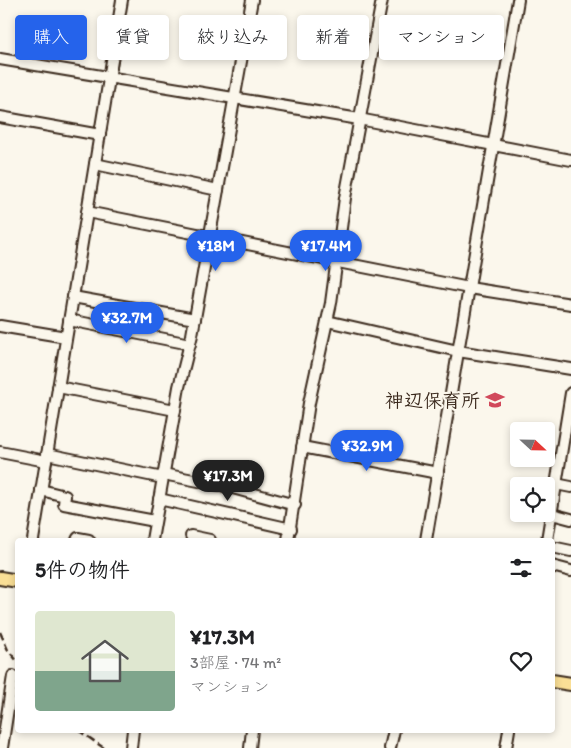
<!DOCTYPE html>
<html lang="ja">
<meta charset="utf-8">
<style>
:root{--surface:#fff;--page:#f2f2f2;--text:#202124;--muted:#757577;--accent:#2563eb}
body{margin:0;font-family:Itim,"Klee One",sans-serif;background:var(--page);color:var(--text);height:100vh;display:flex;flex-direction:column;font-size:19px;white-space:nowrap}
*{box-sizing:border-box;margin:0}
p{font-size:16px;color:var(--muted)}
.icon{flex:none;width:28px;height:28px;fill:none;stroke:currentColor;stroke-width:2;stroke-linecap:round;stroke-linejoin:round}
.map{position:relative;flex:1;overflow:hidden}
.panel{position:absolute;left:15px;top:538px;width:540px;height:195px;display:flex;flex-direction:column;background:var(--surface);border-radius:5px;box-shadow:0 2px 8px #0003}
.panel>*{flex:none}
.banner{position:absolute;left:15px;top:15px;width:541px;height:45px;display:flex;gap:10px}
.needle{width:32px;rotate:112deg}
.buttons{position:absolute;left:510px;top:422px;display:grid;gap:10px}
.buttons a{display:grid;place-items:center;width:45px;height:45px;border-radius:5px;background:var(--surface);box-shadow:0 2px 8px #0003;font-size:25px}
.price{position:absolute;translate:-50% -42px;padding:0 11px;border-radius:18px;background:var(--accent);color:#fff;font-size:16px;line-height:32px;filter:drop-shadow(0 1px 2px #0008)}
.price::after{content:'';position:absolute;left:50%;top:30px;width:15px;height:11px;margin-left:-8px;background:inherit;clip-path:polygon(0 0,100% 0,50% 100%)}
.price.current{background:#222;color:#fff}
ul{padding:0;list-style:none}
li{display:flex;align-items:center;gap:15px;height:125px;padding:0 20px}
li span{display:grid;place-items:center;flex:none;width:140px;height:100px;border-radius:5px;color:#555}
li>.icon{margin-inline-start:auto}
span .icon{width:60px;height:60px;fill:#fffc;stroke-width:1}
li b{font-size:21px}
h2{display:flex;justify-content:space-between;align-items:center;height:60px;padding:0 20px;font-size:21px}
.chip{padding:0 18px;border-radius:5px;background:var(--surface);box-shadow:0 2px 8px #0003;font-size:18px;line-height:45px}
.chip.current{background:var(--accent);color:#fff}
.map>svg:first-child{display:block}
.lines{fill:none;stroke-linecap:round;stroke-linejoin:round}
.minor-casing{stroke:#3b2a1e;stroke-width:14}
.major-casing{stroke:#3b2a1e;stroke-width:16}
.minor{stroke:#fbf7ec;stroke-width:10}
.major{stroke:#fadf96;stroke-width:12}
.rail{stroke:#3b2a1e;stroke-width:2.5;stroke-dasharray:8 4;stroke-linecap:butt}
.labels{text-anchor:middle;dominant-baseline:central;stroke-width:4.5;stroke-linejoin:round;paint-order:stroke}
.poi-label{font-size:19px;font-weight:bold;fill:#3b2a1e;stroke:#fbf7ec;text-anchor:end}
</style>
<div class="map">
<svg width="571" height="748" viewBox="0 0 571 748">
<rect width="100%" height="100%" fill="#fbf7ec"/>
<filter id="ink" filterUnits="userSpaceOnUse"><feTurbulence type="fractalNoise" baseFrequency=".02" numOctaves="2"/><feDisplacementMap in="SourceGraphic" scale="10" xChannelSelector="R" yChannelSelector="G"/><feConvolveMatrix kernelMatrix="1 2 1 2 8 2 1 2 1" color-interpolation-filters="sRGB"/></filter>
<g filter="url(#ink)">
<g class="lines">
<!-- minor casing -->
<g class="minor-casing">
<g id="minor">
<path d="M0,59L359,119L571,160"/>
<path d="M0,117L100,135"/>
<path d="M95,164L218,190"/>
<path d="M87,212L469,288L571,304"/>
<path d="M73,297L195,319"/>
<path d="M69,320L190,344"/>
<path d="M327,321L458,351L571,369"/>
<path d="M0,326L66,337"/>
<path d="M58,387L175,410"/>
<path d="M302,447L438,473"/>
<path d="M0,452L46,461"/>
<path d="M47,454L163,478"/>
<path d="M163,474L229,487L295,505"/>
<path d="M556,484L571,487"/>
<path d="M41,490L65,496L64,504L155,521"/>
<path d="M159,499L291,529"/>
<path d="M552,514L571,519"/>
<path d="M191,536L210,540"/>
<path d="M33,540L122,0"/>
<path d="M77,540L78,538L89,540"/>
<path d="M152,540L179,387L192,335L252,0"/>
<path d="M288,540L309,403L331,303L345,198L382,0"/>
<path d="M426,540L518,0"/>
<path d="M547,540L571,393"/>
<path d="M552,547L571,551"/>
<path d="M552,566L571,571"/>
<path d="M2,748L13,676"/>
<path d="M131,748L133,730"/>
<path d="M250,748L252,730"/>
<path d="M390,748L394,730"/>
<path d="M506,748L509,730"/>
</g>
</g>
<!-- major casing -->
<g class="major-casing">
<g id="major">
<path d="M0,578L18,581"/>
<path d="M552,681L571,684"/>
</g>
</g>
<!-- minor -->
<use href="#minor" class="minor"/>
<!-- major -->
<use href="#major" class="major"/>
<!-- rail -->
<g class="rail">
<path d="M0,632L8,650L18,662"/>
<path d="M78,730L104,748"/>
</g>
</g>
</g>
<!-- icons -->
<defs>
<g id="school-bare" transform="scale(1.5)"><path d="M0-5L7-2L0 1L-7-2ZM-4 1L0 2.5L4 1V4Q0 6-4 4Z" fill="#d1495b" stroke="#fbf7ec" stroke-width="2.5" paint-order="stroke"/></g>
</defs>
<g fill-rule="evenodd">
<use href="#school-bare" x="495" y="400"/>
</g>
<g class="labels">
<!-- poi labels -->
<g class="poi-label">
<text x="480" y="400">神辺保育所</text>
</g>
</g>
</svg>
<div class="buttons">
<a><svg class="needle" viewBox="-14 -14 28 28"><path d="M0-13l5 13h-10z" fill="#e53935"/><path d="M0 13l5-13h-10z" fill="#757577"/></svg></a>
<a><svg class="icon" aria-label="locate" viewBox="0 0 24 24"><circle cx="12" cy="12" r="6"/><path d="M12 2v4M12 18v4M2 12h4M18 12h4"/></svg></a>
</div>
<b class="price" style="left:216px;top:272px">¥18M</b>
<b class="price" style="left:326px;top:272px">¥17.4M</b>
<b class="price" style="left:127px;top:344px">¥32.7M</b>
<b class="price" style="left:367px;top:472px">¥32.9M</b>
<b class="price current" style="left:228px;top:502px">¥17.3M</b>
<div class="banner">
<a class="chip current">購入</a>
<a class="chip">賃貸</a>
<a class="chip">絞り込み</a>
<a class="chip">新着</a>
<a class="chip">マンション</a>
</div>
<section class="panel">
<h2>5件の物件<svg class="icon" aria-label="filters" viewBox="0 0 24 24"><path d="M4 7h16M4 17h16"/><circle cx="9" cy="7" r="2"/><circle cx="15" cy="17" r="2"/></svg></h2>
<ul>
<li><span style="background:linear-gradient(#dfe7d0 60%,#7fa58c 0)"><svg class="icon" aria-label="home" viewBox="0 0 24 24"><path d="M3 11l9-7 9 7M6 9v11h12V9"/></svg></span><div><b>¥17.3M</b><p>3部屋 · 74 m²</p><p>マンション</p></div><svg class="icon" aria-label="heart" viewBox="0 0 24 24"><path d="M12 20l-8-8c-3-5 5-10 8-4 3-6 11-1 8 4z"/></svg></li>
</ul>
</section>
</div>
